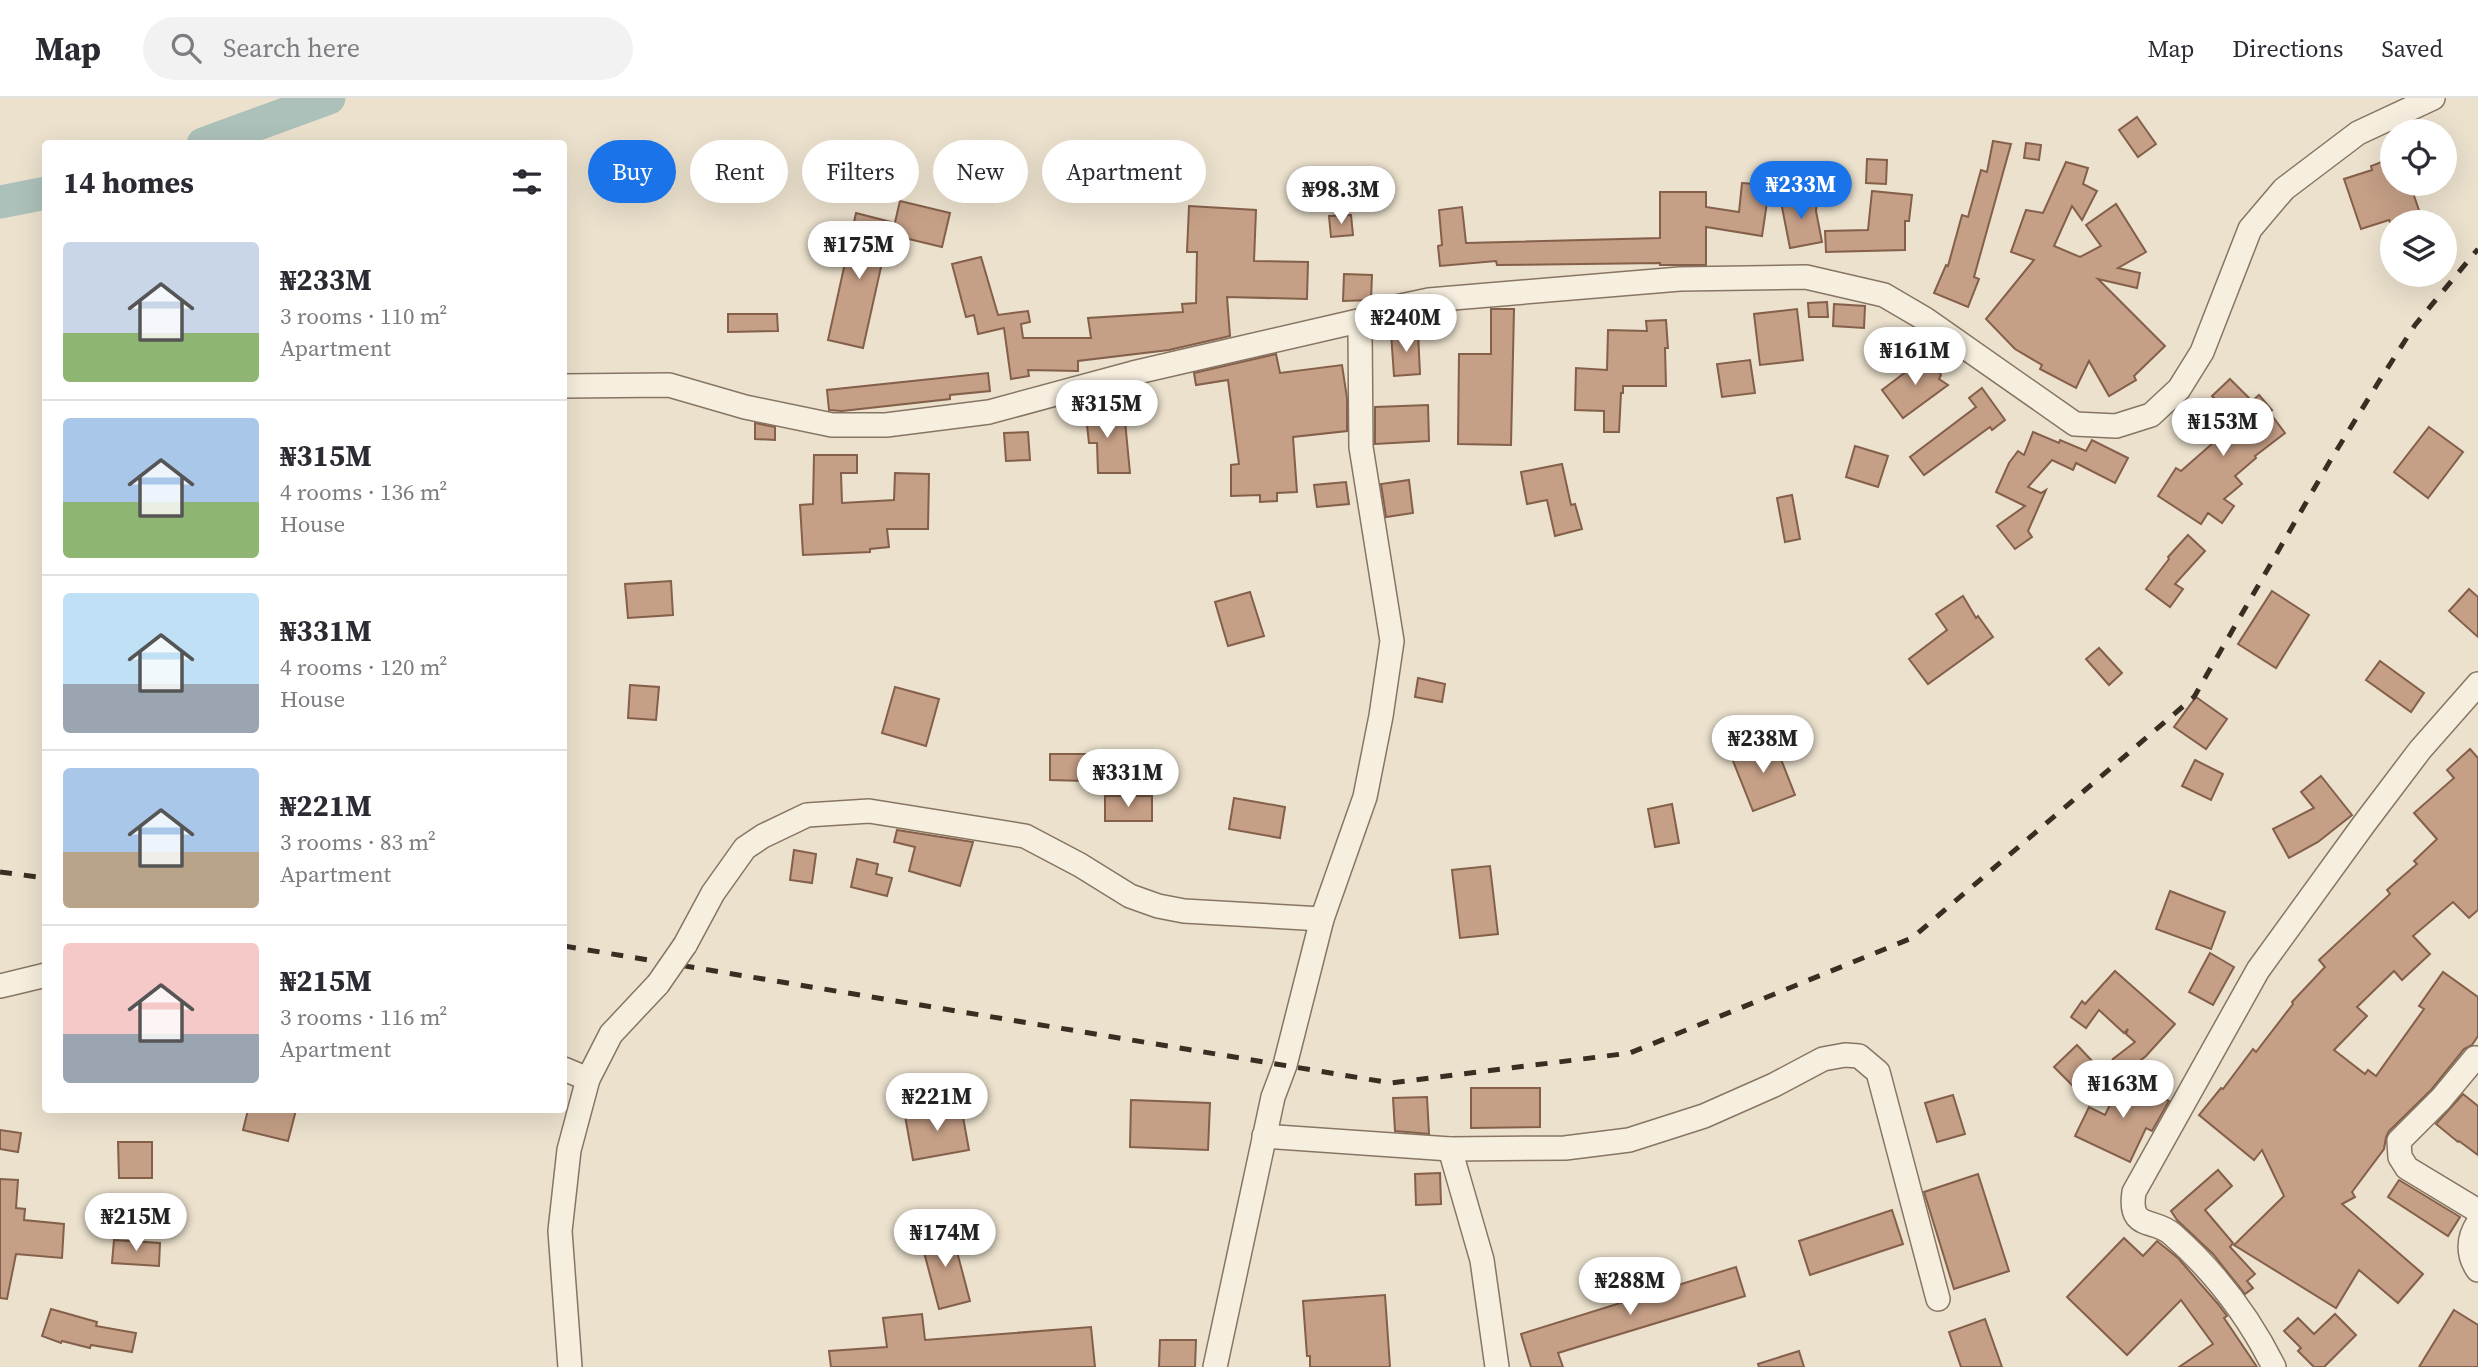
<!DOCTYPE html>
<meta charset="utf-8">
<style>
:root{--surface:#fff;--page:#f2f2f3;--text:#2b2b33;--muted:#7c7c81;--line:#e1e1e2;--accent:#1a73e8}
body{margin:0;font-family:"Source Serif 4",serif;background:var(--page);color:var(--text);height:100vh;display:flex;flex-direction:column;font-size:26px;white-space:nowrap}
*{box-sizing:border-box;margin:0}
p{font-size:23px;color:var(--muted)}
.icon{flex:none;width:38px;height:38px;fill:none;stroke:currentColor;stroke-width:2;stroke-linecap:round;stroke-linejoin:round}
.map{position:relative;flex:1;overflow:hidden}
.side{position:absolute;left:42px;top:42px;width:525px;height:973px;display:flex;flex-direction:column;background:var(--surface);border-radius:7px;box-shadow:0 7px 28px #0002}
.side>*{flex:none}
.top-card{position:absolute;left:588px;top:42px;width:665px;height:63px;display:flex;gap:14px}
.buttons{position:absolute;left:2380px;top:21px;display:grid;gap:14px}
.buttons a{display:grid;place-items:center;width:77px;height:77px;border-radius:50%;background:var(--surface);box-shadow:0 7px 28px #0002;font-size:35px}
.price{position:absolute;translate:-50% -60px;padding:0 16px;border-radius:24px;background:#fff;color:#222;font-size:23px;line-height:46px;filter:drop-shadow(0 2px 4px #0008)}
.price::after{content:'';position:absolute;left:50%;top:42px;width:21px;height:16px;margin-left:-10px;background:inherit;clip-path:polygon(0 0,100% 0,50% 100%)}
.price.selected{background:var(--accent);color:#fff}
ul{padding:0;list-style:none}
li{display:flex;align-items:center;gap:21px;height:175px;padding:0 21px}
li+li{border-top:2px solid var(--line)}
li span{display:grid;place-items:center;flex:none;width:196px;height:140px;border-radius:7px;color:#555}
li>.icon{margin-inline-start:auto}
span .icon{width:84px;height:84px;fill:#fffc;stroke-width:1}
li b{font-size:30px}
h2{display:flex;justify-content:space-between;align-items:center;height:84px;padding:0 21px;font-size:30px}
.chip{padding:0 24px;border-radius:32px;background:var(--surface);box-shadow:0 7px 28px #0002;font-size:24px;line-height:63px}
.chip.selected{background:var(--accent);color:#fff}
header{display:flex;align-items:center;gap:42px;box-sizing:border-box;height:98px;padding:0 35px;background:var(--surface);border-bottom:2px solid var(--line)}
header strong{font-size:33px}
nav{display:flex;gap:38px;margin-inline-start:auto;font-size:24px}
.search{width:490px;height:63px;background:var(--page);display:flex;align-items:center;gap:18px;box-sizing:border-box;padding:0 24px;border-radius:38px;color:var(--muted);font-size:26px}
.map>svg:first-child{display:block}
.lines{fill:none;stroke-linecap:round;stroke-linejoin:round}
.river{stroke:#acc1ba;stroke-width:33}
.building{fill:#c59f86;stroke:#845f4a;stroke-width:2}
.minor-casing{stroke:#877562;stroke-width:26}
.minor{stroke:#f6efdf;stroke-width:23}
.rail{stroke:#3a2e23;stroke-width:5;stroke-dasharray:12 12;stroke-linecap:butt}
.minor-bridge-casing{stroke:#877562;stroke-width:26;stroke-linecap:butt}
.minor-bridge{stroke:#f6efdf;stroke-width:23}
</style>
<header>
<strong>Map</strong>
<div class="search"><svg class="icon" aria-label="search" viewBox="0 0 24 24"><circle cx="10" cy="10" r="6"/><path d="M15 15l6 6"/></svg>Search here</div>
<nav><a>Map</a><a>Directions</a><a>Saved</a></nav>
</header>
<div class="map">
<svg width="2478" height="1269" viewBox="0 0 2478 1269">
<rect width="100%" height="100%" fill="#ebe1cd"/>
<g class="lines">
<!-- river -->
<g class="river">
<path d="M203,46L329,0"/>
<path d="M0,104L46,95"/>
</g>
</g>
<!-- building -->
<g class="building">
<path d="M2137,19L2156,46L2138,59L2119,32Z"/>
<path d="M1993,43L2011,46L1974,179L1979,181L1968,209L1934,195L1946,167L1948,168L1962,117L1968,119L1981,72L1987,74Z"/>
<path d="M2026,45L2041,47L2039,62L2024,60Z"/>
<path d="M2392,60V86H2410L2423,124H2390L2389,122L2361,131L2344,81L2372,72L2371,68Z"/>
<path d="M1867,61L1887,62L1886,86L1866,85Z"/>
<path d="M2066,64L2088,70L2083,86L2097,93L2082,122L2072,108L2054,148L2080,159L2101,148L2086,127L2116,106L2146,154L2118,170L2140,175L2137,190L2098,181L2165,248L2134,278L2136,282L2109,298L2089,263L2076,290L2040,271L2042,267L2015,251L1986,221L2034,162L2011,154L2026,112L2043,115Z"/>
<path d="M1742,85L1767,87L1766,98H1768L1762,138L1706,129V167H1660V165L1497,167L1496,163L1440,168L1438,148L1442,147L1439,112L1462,109L1466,145L1660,140V94H1706V109L1739,114Z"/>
<path d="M1872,93L1912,97L1909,123H1905V152L1826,154L1825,133L1868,132Z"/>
<path d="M1780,99L1817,101L1816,113L1822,144L1790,150Z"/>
<path d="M900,103L950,115L942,149L892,137Z"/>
<path d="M1189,108L1256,112L1254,163L1308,164L1307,201L1227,199L1230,238L1169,252L1078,263V273L1028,272L1029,278L1011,281L1004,230L978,236L974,217L966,219L952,166L981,159L998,217L1028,213L1030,224L1021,226L1023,240H1091L1088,220L1183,214L1182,206L1196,205L1197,154H1187Z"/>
<path d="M856,115L891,124L863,250L828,242Z"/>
<path d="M1351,117L1353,137L1331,139L1329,118Z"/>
<path d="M1344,176L1372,177L1371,202L1343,203Z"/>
<path d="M1827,204L1828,219H1809L1808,205Z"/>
<path d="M1834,206L1865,208L1864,230L1833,228Z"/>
<path d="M1491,211H1514L1511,347L1458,346L1459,256H1491Z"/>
<path d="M1797,211L1803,262L1760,267L1754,216Z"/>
<path d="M728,216H777L778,233L728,234Z"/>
<path d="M1666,222L1668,250H1665L1666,288H1623V295H1621L1619,334H1604V313L1575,312L1576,270L1607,272L1608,232L1647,233L1646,223Z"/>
<path d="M1418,234L1420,276L1394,278L1391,235Z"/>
<path d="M1276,256L1280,275L1342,267L1347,300V333L1293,339L1297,394L1277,395V403L1260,404V397L1231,398V367L1239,366L1228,282L1196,287L1194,275Z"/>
<path d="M1927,258L1941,277L1939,281L1948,287L1903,320L1882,292Z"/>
<path d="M1750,262L1755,295L1722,299L1717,266Z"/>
<path d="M988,275L990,293L950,297V301L842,313L829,312L827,292Z"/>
<path d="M2230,281L2252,303L2259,297L2272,312L2270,315L2285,335L2255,358L2256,360L2235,378L2242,386L2224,401L2234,408L2222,425L2208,415L2201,426L2158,398L2176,370L2181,373L2237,324L2212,298Z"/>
<path d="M1982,290L2005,322L1992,332L1990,329L1924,377L1910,359L1976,309L1969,300Z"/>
<path d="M1098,299L1103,325L1125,323L1130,375H1098L1097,345H1089L1085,309L1078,311L1077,305Z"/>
<path d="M1428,307L1429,343L1375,346V309Z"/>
<path d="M755,325L775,329V342L755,341Z"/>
<path d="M2429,329L2463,354L2428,400L2394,374Z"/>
<path d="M1028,334L1030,362L1006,363L1004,335Z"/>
<path d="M2033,334L2059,345L2060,342L2086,353L2092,342L2128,360L2115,385L2076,365L2073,372L2052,362L2028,389L2041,395L2046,392L2028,433L2032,439L2015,451L1997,428L2025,408L1996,394L2009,365L2018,353L2024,357Z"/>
<path d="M1855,348L1888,358L1878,389L1846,379Z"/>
<path d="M814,357H857V375H841L842,405L894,402L895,375L929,376L928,431H887L889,449L870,451V454L803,457L800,407L813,406Z"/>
<path d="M1562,366L1571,407L1575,406L1582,431L1555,438L1547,402L1527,406L1521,374Z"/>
<path d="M1409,382L1413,415L1386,419L1381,386Z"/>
<path d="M1346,384L1349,406L1317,409L1314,387Z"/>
<path d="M1792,397L1800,441L1785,444L1777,400Z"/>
<path d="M2188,437L2205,453L2175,486L2183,491L2170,509L2146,491L2169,461L2168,459Z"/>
<path d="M671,483L673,517L628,520L625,486Z"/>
<path d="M2469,491L2478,499V539L2449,513Z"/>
<path d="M2272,493L2309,517L2276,570L2238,546Z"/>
<path d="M1250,494L1264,538L1228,548L1215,504Z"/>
<path d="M1963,498L1976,520L1978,518L1993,539L1928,586L1909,561L1947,532L1936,516Z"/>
<path d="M2099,550L2122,575L2109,587L2086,561Z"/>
<path d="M2380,563L2424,595L2411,614L2366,582Z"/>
<path d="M1418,580L1445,586L1442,604L1415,599Z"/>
<path d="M630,587L659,589L656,622L628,620Z"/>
<path d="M895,589L939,601L926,648L882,635Z"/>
<path d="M2196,599L2227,621L2206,651L2174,629Z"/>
<path d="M1773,641L1795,697L1753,713L1731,658Z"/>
<path d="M2470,651L2478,660V812L2469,820L2453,804L2413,838L2430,856L2402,882L2394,873L2357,909L2367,918L2334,952L2365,976L2368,972L2376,978L2424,911L2419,908L2443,874L2478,899V938L2472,947L2464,951L2431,992L2389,1033L2386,1039L2384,1051L2352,1094L2355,1099L2342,1106L2423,1176L2398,1205L2359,1172L2336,1210L2234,1147L2284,1098L2262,1052L2254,1062L2199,1017L2221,990L2223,991L2253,951L2256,954L2293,906L2292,904L2325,869L2319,862L2390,796L2387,792L2417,766L2414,763L2437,741L2414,715L2454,680L2447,672Z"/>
<path d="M1050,656H1086V683L1050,682Z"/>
<path d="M2195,662L2223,676L2211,702L2182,688Z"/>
<path d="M2321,678L2352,717L2318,744L2289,760L2273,731L2314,710L2301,694Z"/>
<rect x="1105" y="698" width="47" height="25"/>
<path d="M1234,700L1285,709L1280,740L1229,731Z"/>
<path d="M1672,706L1679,745L1655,749L1648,711Z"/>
<path d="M897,732L973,744L960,788L909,773L915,749L894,744Z"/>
<path d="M794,752L816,756L812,785L790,782Z"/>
<path d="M857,761L878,766L876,776L892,780L887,798L851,789Z"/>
<path d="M1490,768L1498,836L1460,840L1452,772Z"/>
<path d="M2170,793L2225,814L2211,851L2156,831Z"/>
<path d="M2210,855L2234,869L2213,907L2189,894Z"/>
<path d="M2115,873L2175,926L2146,958L2118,980L2109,968L2113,961L2135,944L2126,936L2128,931L2124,935L2099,912L2086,930L2071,919L2082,903L2085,906Z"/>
<path d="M2077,947L2094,965L2072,987L2054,969Z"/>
<path d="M2123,980L2169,1003L2152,1033L2146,1030L2130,1064L2075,1038L2089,1009L2105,1017Z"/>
<path d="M1471,990H1540V1029L1471,1030Z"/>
<path d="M2463,996L2478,1008V1057L2459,1043L2458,1044L2436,1026Z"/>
<path d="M1953,997L1965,1036L1937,1044L1925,1005Z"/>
<path d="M1427,999L1429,1036L1395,1033L1393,1000Z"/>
<path d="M1131,1002L1210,1005L1208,1052L1130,1049Z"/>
<path d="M961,1008L969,1052L913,1062L905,1018Z"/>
<path d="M248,1012H296L288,1043L243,1032Z"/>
<path d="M0,1032L21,1035L18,1054L0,1051Z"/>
<path d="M118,1044H152V1080H119Z"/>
<path d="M2218,1072L2232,1088L2205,1112L2233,1145L2230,1149L2255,1176L2247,1183L2253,1190L2245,1196L2213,1156L2177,1122L2171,1113Z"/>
<path d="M1440,1075L1441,1106L1416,1107L1415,1076Z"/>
<path d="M1978,1076L2009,1173L1954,1191L1924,1094Z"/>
<path d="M0,1081L18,1082L16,1110L25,1111L24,1122L64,1126L62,1160L16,1156L7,1201L0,1200Z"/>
<path d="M2399,1082L2460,1119L2448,1138L2388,1099Z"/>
<path d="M1892,1112L1903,1146L1810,1177L1799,1143Z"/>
<path d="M951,1131L970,1203L939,1211L920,1139Z"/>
<path d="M2124,1140L2143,1158L2157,1143L2178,1160L2218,1206L2227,1218L2224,1220L2257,1269H2179L2213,1246L2181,1202L2127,1257L2067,1199Z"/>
<path d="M114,1142L160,1145L159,1168L112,1165Z"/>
<path d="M1736,1169L1745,1198L1558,1255L1563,1269H1531L1521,1236Z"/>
<path d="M1385,1197L1390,1269H1310V1258H1307L1303,1203Z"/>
<path d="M51,1211L97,1224L96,1228L136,1235L132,1254L91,1247L90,1250L62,1243L61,1245L42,1238Z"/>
<path d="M2454,1212L2478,1227V1269H2419Z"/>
<path d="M922,1216L925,1242L1091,1229L1095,1269H831L829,1253L887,1249L883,1220Z"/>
<path d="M2335,1216L2356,1237L2324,1269H2314L2298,1253L2301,1250L2284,1233L2298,1220L2314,1236Z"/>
<path d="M1985,1221L2002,1269H1961L1949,1234Z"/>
<path d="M1160,1242H1196L1195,1269H1159Z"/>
<path d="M1799,1253L1804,1269H1759L1758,1266Z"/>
</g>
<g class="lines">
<!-- minor casing -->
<g class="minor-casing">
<g id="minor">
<path d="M564,288L669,287L745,309L832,327H886L989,314L1133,275L1367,221"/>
<path d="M685,847L713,795L745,750L763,738L807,717L869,713L1025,738L1080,767L1130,798L1158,808L1184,813L1322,821"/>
<path d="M0,888L46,877"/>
<path d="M2475,960L2441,1001L2399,1043L2400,1059L2407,1070L2478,1113"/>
<path d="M564,971L588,981"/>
<path d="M1264,1038L1450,1051L1565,1050L1629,1042L1704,1018L1774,987L1823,961L1845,957L1859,958L1878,974L1938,1201"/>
<path d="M1450,1051L1482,1162L1497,1269"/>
<path d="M2478,1125C2468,1140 2467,1157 2478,1172"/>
<path d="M570,1269L560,1133L569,1052L588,981L611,936L658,886"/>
<path d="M1215,1269L1273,999L1285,967L1322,821L1365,699L1381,618L1392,543L1361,349L1360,231L1367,221L1382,212L1429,202L1680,181L1806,179L1884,197L1925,221L2075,326L2116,328L2151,317L2179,291L2202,254L2250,131L2284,91L2358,35L2433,0"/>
<path d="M2274,1269C2249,1219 2214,1173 2172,1136C2154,1120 2128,1133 2134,1094L2258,872L2364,726L2420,652L2478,586"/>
</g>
</g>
<!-- minor -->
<use href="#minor" class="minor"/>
<!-- rail -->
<g class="rail">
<path d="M0,774L46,780"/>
<path d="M564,848L1391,985L1630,955L1912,840L2194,599L2330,363L2378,285L2415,227L2478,151"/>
</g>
<!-- minor-bridge casing -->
<g class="minor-bridge-casing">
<path id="minor-bridge" d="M658,886L685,847"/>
</g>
<!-- minor-bridge -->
<use href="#minor-bridge" class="minor-bridge"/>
</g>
</svg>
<div class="buttons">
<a><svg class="icon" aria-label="locate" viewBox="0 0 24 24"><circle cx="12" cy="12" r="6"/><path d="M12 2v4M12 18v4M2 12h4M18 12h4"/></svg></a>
<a><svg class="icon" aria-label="layers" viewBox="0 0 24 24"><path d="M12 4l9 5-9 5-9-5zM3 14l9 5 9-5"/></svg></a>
</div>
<b class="price selected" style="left:1801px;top:123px">₦233M</b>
<b class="price" style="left:1341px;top:128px">₦98.3M</b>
<b class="price" style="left:859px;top:183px">₦175M</b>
<b class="price" style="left:1406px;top:256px">₦240M</b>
<b class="price" style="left:1915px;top:289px">₦161M</b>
<b class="price" style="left:1107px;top:342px">₦315M</b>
<b class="price" style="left:2223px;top:360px">₦153M</b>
<b class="price" style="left:1763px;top:677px">₦238M</b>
<b class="price" style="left:1128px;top:711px">₦331M</b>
<b class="price" style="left:2123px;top:1022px">₦163M</b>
<b class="price" style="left:937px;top:1035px">₦221M</b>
<b class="price" style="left:136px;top:1155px">₦215M</b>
<b class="price" style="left:945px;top:1171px">₦174M</b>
<b class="price" style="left:1630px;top:1219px">₦288M</b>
<div class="top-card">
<a class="chip selected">Buy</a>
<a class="chip">Rent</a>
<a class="chip">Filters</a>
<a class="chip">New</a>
<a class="chip">Apartment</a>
</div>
<section class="side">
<h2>14 homes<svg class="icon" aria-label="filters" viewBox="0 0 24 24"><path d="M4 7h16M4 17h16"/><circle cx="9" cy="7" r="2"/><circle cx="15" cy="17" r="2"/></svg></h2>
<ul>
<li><span style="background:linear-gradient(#c9d6e8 65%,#8fb573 0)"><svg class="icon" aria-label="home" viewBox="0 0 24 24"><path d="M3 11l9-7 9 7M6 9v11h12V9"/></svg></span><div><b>₦233M</b><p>3 rooms · 110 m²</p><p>Apartment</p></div></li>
<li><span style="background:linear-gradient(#a9c7e8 60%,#8fb573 0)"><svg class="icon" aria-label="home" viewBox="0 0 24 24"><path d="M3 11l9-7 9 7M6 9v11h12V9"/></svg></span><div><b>₦315M</b><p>4 rooms · 136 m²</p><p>House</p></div></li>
<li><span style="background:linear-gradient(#bfe0f5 65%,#9aa5b1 0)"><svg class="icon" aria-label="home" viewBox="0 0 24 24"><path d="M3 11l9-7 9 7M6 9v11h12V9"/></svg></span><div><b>₦331M</b><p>4 rooms · 120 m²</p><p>House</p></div></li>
<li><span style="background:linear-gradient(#a9c7e8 60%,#b9a48a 0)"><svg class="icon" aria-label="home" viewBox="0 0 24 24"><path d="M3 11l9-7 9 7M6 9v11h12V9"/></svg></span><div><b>₦221M</b><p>3 rooms · 83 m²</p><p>Apartment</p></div></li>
<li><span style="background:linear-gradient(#f6c9c9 65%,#9aa5b1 0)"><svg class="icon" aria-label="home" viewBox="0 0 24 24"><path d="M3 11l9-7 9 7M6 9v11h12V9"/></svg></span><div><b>₦215M</b><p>3 rooms · 116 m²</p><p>Apartment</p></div></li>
</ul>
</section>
</div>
